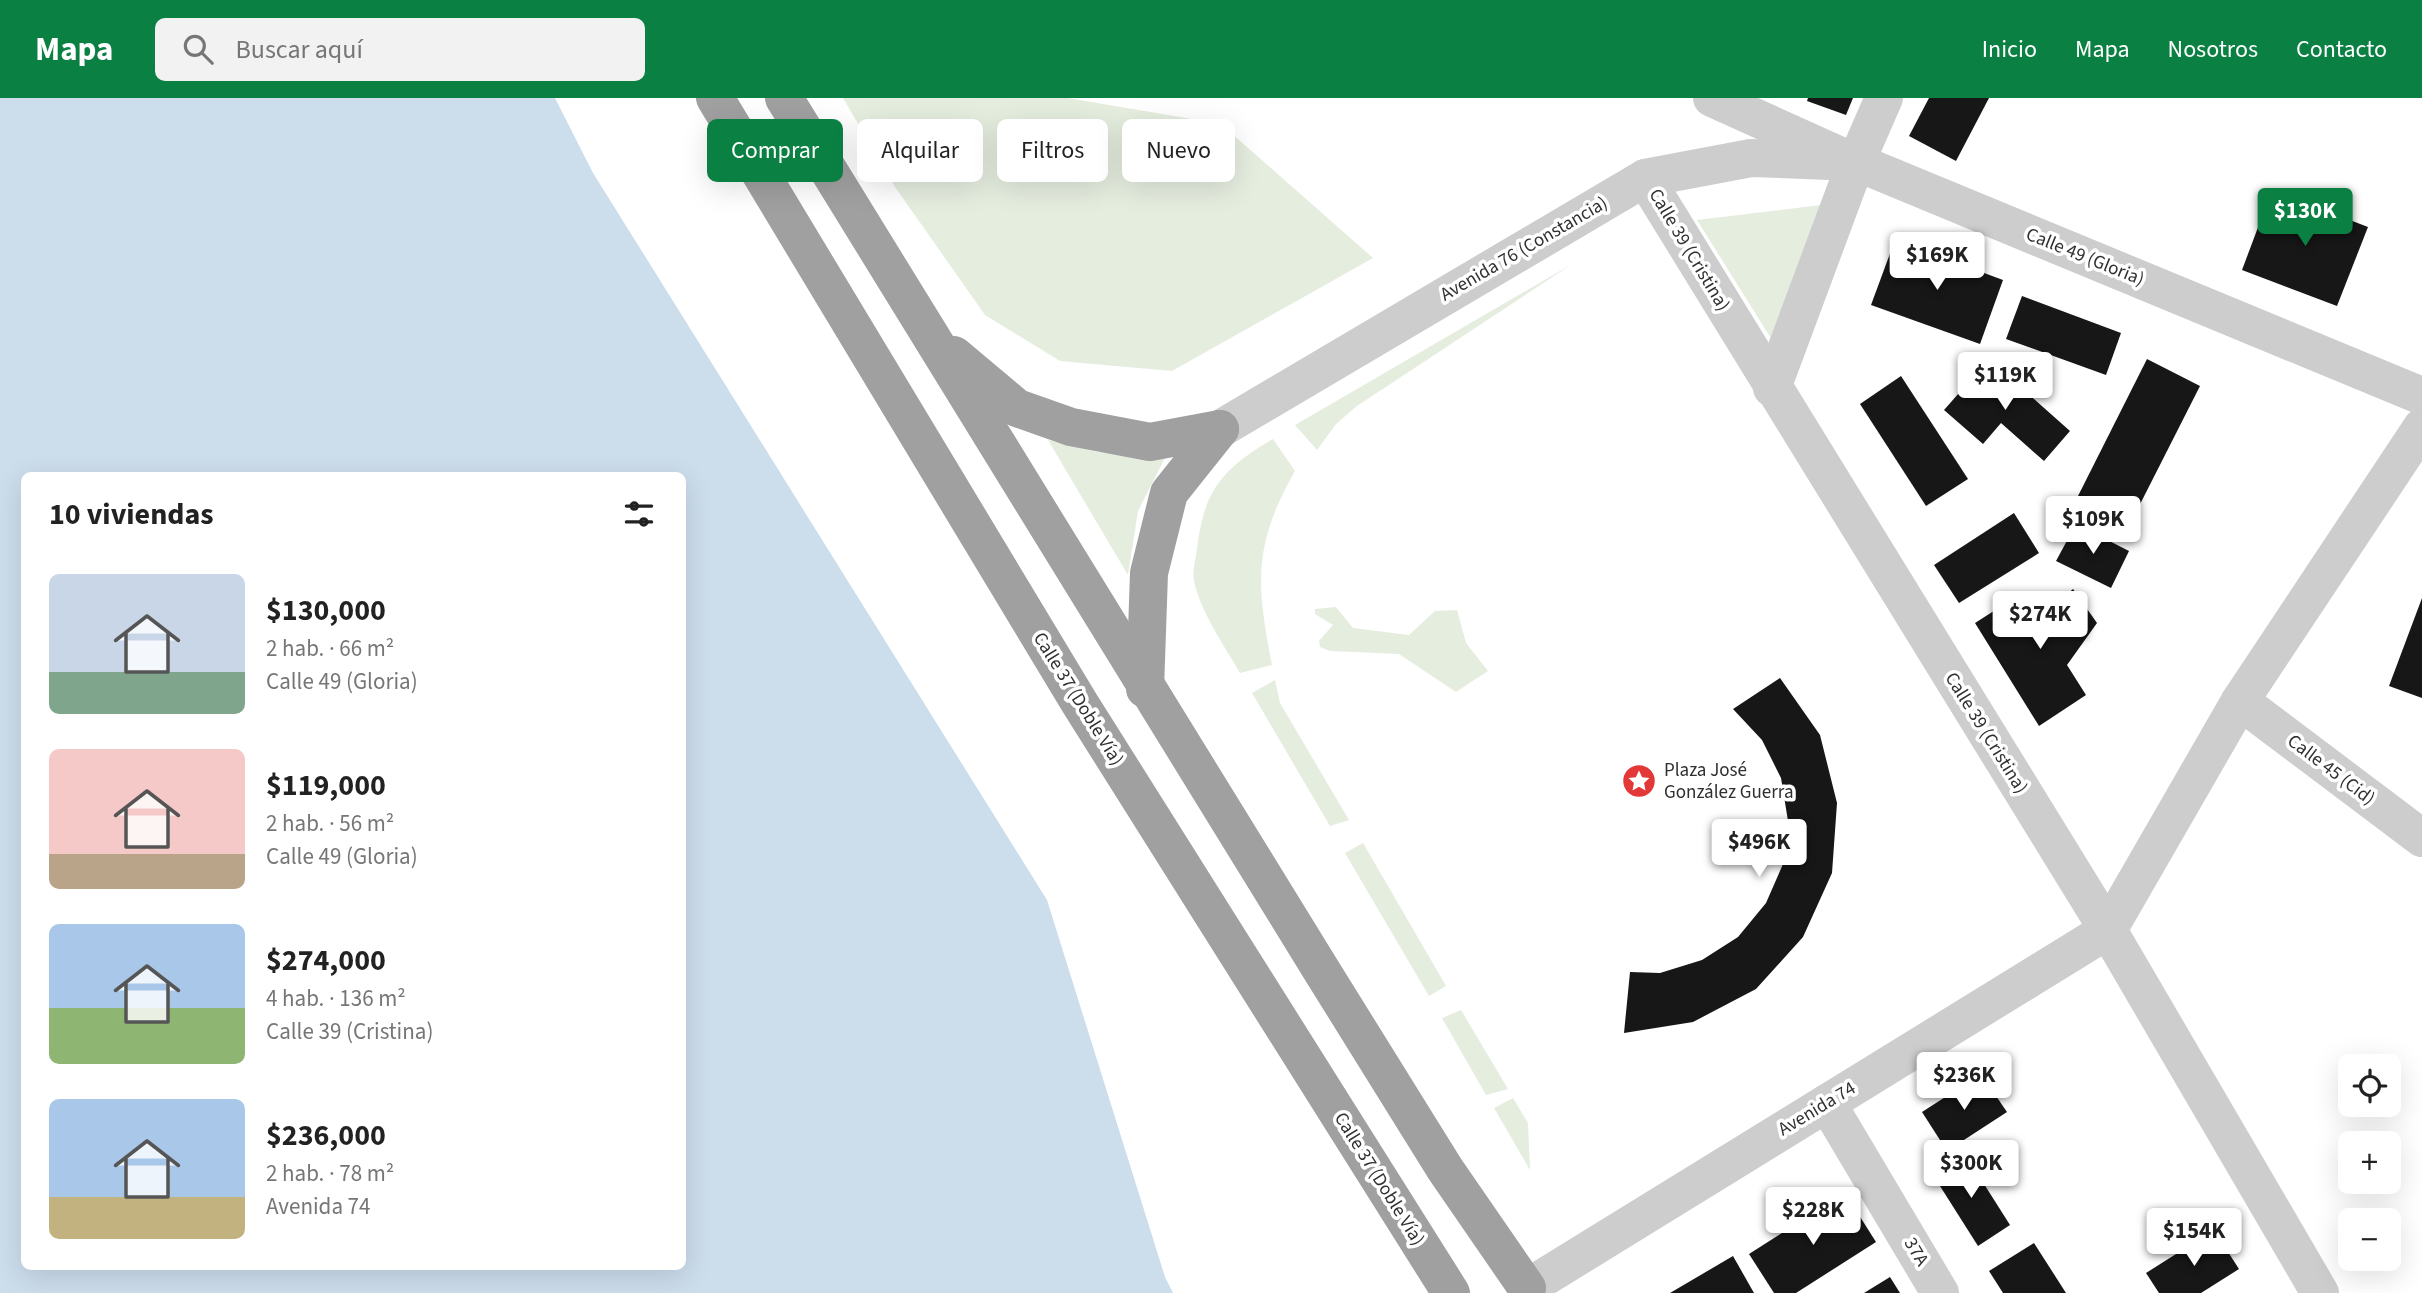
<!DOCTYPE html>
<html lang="es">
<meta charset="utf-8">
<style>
:root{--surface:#fff;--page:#f2f2f2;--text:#222;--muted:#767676;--accent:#0b8043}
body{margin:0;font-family:"Source Sans 3",sans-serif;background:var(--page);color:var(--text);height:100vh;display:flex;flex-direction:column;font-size:26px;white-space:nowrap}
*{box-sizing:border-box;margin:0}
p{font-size:23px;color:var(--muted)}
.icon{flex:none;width:38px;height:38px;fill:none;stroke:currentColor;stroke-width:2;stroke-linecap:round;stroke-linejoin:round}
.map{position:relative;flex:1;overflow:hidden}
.panel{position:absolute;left:21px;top:374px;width:665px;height:798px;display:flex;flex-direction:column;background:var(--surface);border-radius:10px;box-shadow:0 7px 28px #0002}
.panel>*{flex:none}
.banner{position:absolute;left:707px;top:21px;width:665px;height:63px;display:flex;gap:14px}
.tools{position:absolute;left:2338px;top:956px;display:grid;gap:14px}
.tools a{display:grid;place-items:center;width:63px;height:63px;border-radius:10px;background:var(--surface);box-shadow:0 7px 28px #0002;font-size:35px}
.price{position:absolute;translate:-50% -60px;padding:0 16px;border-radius:7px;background:#fff;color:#222;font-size:23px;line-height:46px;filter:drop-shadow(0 2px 4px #0008)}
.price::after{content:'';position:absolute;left:50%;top:42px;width:21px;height:16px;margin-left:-10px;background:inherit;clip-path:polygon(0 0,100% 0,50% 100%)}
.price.active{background:var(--accent);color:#fff}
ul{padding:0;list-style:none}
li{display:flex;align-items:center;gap:21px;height:175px;padding:0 28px}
li span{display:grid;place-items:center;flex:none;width:196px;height:140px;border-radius:10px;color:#555}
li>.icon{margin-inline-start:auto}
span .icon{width:84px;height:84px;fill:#fffc;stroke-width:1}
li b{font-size:30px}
h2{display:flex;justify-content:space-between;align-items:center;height:84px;padding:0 28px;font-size:30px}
.pill{padding:0 24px;border-radius:10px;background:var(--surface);box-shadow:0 7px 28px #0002;font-size:24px;line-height:63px}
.pill.active{background:var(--accent);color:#fff}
header{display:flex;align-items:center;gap:42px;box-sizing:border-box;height:98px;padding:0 35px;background:var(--accent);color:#fff}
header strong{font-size:33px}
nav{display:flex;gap:38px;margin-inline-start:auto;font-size:24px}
.search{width:490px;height:63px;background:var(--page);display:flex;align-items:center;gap:18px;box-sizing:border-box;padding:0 24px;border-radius:10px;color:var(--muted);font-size:26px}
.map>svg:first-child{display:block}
.green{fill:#e5eddf}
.water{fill:#ccddec;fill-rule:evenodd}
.building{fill:#171717}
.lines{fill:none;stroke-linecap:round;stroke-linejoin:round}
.minor{stroke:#cdcdcd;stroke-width:38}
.tertiary{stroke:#cdcdcd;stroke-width:38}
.trunk{stroke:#a0a0a0;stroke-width:38}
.labels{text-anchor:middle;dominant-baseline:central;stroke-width:7;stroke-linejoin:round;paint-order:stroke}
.street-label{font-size:19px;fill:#303030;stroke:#fff}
.poi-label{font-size:19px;fill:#303030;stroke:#fff;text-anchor:start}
</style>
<header>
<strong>Mapa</strong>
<div class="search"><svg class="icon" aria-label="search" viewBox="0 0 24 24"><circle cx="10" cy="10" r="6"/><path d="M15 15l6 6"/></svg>Buscar aquí</div>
<nav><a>Inicio</a><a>Mapa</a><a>Nosotros</a><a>Contacto</a></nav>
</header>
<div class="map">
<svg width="2422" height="1195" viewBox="0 0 2422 1195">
<rect width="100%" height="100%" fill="#fff"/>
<!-- green -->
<g class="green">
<path d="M843,0H1068L1221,26L1373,160L1172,273L1060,263L985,217L895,89Z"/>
<path d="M1821,107L1772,242L1697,122Z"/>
<path d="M1572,166L1357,308L1336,326L1317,352L1295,327Z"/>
<path d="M1273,341L1295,373C1253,447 1256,485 1272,567L1240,575C1224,547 1201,515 1194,483C1192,474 1196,460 1197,451C1204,392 1222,371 1273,341Z"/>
<path d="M1048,342L1097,354L1166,358L1138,413L1128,477Z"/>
<path d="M1336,509L1353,530L1409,537L1435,513L1457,512L1466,545L1488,573L1456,594L1399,556L1330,553L1320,549L1319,543L1333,527L1315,516V511Z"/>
<path d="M1275,582L1280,605L1349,722L1330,728L1252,595Z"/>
<path d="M1363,745L1446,888L1429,898L1345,755Z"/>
<path d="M1461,912L1508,991L1486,997L1442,920Z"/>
<path d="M1513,1000L1528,1025L1530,1072L1494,1010Z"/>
</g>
<!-- water -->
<path class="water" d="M0,0H555L593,75L1047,802L1165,1179L1173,1195H0ZM24,378H682V1169H24Z"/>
<!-- building -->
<g class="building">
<path d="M1808,0H1853L1846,17L1807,3Z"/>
<path d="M1929,0H1989L1956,63L1909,38Z"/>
<path d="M2272,92L2368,129L2337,208L2242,172Z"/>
<path d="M1895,142L2003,182L1980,246L1871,207Z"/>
<path d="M2022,198L2121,235L2106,277L2006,241Z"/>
<path d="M1989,261L2070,333L2044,363L2001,325L1983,346L1944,312Z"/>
<path d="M2147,261L2200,288L2130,426L2077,400Z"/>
<path d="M1901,278L1968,381L1926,408L1860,306Z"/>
<path d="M2014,415L2039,455L1959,505L1934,467Z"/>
<path d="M2076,426L2129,453L2111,490L2056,463Z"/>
<path d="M2073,491L2097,525L2067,567L2086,597L2039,628L1975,525L2022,495L2038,521Z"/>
<path d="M2422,500V600L2389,588Z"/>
<path d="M1780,580L1820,637L1837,705L1832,775L1803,839L1756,891L1693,924L1624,935L1630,874L1660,875L1702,862L1738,839L1766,805L1783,766L1788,723L1781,680L1762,642L1733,611Z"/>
<path d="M1981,976L2007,1014L1947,1053L1922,1014Z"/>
<path d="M1965,1056L2010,1127L1978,1148L1933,1077Z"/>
<path d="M1845,1095L1876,1144L1796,1195H1774L1749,1156Z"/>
<path d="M2214,1132L2239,1171L2201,1195H2159L2146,1175Z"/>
<path d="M2034,1145L2066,1195H2003L1989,1173Z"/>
<path d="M1733,1158L1754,1195H1670Z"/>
<path d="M1890,1179L1900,1195H1864Z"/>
</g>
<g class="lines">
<!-- minor -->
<g class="minor">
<path d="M1712,0L1854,64"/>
<path d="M1645,80L2108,832L2320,1195"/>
<path d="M1772,290L1856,64L1884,0"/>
<path d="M2240,603L2422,740"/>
<path d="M1827,1005L1940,1195"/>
<path d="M1527,1190L2108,832L2240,603L2422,329"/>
</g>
<!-- tertiary -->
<path class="tertiary" d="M1220,331L1645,80L1751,60L1856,64L2422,298"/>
<!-- trunk -->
<g class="trunk">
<path d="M715,0L1079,604L1451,1195"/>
<path d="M784,0L1320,870L1445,1071L1527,1190"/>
<path d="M954,257L1017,310L1071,329L1150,344L1220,331"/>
<path d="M1145,591L1149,475L1169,395L1220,331"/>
</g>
</g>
<!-- icons -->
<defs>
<g id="sight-disc" transform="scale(1.75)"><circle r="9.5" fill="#e23938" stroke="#fff"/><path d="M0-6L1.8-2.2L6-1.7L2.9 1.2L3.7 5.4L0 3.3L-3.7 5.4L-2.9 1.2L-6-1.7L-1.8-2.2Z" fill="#fff"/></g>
</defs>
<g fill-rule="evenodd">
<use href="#sight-disc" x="1639" y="683"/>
</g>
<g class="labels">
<!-- street labels -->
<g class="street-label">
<text transform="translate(1524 151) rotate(-30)">Avenida 76 (Constancia)</text>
<text transform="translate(1689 152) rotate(59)">Calle 39 (Cristina)</text>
<text transform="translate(2085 159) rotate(22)">Calle 49 (Gloria)</text>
<text transform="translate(1078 601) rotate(58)">Calle 37 (Doble Vía)</text>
<text transform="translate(1986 635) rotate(58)">Calle 39 (Cristina)</text>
<text transform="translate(2331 672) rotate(37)">Calle 45 (Cid)</text>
<text transform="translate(1817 1011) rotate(-31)">Avenida 74</text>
<text transform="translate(1379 1081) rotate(58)">Calle 37 (Doble Vía)</text>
<text transform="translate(1916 1154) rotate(59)">37A</text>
</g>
<!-- poi labels -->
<g class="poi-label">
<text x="1664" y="672">Plaza José<tspan x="1664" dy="22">González Guerra</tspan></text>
</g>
</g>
</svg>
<div class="tools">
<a><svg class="icon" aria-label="locate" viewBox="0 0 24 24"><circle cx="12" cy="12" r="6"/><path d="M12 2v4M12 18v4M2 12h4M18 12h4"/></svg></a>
<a>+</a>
<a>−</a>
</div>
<b class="price active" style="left:2305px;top:150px">$130K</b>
<b class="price" style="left:1937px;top:194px">$169K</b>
<b class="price" style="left:2005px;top:314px">$119K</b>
<b class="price" style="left:2093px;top:458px">$109K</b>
<b class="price" style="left:2040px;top:553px">$274K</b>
<b class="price" style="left:1759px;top:781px">$496K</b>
<b class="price" style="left:1964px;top:1014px">$236K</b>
<b class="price" style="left:1971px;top:1102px">$300K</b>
<b class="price" style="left:1813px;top:1149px">$228K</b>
<b class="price" style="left:2194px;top:1170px">$154K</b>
<div class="banner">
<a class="pill active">Comprar</a>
<a class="pill">Alquilar</a>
<a class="pill">Filtros</a>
<a class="pill">Nuevo</a>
</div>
<section class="panel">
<h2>10 viviendas<svg class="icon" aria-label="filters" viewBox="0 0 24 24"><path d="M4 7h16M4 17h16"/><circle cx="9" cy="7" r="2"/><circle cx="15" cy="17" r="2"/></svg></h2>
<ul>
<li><span style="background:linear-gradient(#c9d6e8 70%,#7fa58c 0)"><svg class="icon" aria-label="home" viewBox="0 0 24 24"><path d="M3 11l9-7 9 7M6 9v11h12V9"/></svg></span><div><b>$130,000</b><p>2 hab. · 66 m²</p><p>Calle 49 (Gloria)</p></div></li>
<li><span style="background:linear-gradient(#f6c9c9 75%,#b9a48a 0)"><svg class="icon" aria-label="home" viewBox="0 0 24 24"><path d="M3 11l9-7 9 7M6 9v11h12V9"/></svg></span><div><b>$119,000</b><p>2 hab. · 56 m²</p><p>Calle 49 (Gloria)</p></div></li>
<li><span style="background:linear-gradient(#a9c7e8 60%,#8fb573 0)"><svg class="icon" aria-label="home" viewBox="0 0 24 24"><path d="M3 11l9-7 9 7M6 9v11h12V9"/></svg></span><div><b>$274,000</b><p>4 hab. · 136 m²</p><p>Calle 39 (Cristina)</p></div></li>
<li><span style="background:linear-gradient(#a9c7e8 70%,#c2b280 0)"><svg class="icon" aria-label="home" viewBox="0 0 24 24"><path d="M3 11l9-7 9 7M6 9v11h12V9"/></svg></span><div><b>$236,000</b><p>2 hab. · 78 m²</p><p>Avenida 74</p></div></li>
</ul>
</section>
</div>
